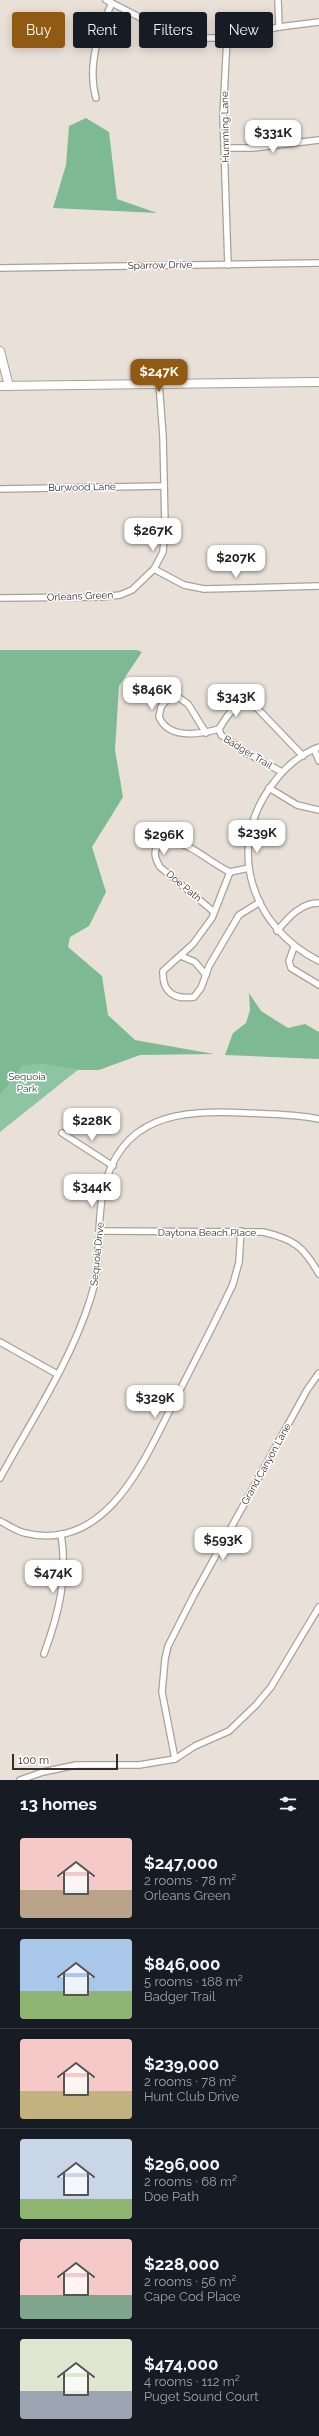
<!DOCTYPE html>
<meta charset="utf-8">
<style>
:root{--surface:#171b24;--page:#20242c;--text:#f1f3f6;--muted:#9ea1a6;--line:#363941;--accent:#915a12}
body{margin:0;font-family:Raleway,sans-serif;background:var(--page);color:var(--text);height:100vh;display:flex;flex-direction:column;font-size:15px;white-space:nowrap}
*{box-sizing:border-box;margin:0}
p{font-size:13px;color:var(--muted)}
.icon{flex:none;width:22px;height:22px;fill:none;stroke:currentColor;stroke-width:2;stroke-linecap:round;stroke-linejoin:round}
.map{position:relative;height:1780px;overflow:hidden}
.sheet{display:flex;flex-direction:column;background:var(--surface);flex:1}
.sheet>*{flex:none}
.guide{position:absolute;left:12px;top:12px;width:295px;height:36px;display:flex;gap:8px}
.scale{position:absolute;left:12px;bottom:10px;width:106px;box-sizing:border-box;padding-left:4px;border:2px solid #312e2b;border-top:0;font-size:11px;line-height:14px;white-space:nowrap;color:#312e2b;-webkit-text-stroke:3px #fff;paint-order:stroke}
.price{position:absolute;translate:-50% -34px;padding:0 9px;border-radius:8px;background:#fff;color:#222;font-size:13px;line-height:26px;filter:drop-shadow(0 1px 2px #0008)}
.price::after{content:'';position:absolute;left:50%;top:24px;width:12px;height:9px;margin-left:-6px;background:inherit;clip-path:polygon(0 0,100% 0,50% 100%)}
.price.current{background:var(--accent);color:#fff}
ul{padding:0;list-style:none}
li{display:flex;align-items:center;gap:12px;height:100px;padding:0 20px}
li+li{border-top:1px solid var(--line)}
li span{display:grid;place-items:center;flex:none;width:112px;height:80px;border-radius:4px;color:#555}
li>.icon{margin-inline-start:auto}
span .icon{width:48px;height:48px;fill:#fffc;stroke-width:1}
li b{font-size:17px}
h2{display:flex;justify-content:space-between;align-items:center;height:48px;padding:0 20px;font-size:17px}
.pill{padding:0 14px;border-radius:4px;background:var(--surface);box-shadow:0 2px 10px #0003;font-size:14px;line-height:36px}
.pill.current{background:var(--accent);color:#fff}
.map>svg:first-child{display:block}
.green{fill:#8dc4a1}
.forest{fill:#7dba94}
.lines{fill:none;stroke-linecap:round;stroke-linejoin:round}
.street-casing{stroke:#a8a199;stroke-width:8}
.secondary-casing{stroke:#a8a199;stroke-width:10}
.street{stroke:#fff;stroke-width:5.5}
.secondary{stroke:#fff;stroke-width:8}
.labels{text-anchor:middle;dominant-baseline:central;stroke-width:3;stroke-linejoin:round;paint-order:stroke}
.street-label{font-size:10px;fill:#312e2b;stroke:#fff}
.park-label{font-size:10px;fill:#1b4a30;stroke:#fff}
</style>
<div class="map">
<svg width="319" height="1780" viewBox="0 0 319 1780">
<rect width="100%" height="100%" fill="#e9e1d8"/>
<!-- green -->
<path class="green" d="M17,1058L84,1065L0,1132V1082Z"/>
<!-- forest -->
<g class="forest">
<path d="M86,118L109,132L117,199L157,213L53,208L66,165L69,126Z"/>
<path d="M0,650H137L142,652L119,686L115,750L123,797L92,847L106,892L89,926L70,937L68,947L102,976L108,1015L135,1040L214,1054L140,1055L99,1070H80L40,1063L22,1066L0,1095Z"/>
<path d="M249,993L261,1011L288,1028L305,1024L319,1032V1059L225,1055L233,1033L246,1023L250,1010Z"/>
</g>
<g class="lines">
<!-- street casing -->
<g class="street-casing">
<g id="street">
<path d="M106,0L139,17L159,33L170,38H227L279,27L319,22"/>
<path d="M278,0L279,27"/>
<path d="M227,38L223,115L228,265"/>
<path d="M96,98C87,66 98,32 112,3"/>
<path d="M226,148H253L319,140"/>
<path d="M0,268L319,263"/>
<path d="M0,489L164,486"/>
<path d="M154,569L184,585L204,589L319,586"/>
<path d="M0,598L102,597L120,595L132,590L154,569L163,552L165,525L163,436L159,383"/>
<path d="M206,733L188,704L175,695L169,697L161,707L159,717C169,740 201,734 219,729"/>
<path d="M319,747C300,754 283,769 272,785C225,847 251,927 319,961"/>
<path d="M314,749L319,761"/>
<path d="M282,772L245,752L221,735L219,729C226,717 236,700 253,704L303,756"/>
<path d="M269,788L297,805L319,810"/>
<path d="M230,872L212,918L193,944L163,971C162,992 174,1000 194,997L201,988L209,966L239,915L260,902"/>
<path d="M230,872L249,868"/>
<path d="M214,912L160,867C154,857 152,848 163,842C187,838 209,863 230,872"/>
<path d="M277,931C288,918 300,903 319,903"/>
<path d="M294,947L289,961L291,968L319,985"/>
<path d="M181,956L195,962L206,975"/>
<path d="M62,1133L113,1166"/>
<path d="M100,1231L263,1232C294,1239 304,1247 319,1274"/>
<path d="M0,1342L57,1374"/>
<path d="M0,1478C31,1421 71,1361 90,1300C102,1265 96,1228 103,1192C120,1114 180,1110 247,1113C272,1114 295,1114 319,1119"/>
<path d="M0,1521C8,1525 16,1531 25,1533C108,1553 145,1458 175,1400C194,1362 215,1323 233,1284L239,1262L241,1231"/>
<path d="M44,1654C59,1613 68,1577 61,1534"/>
<path d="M175,1759L162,1692L165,1659L168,1646L194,1595L307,1390L319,1373"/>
<path d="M20,1780L43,1772L76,1765H139L175,1759L195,1746L229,1731L256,1705L271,1687L319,1607"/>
</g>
</g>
<!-- secondary casing -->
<g class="secondary-casing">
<g id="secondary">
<path d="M0,351L9,386"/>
<path d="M0,386L319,382"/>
</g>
</g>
<!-- street -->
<use href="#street" class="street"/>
<!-- secondary -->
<use href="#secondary" class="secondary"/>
</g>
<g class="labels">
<!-- street labels -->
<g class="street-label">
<text transform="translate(225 127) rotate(-91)">Humming Lane</text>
<text transform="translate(160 265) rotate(-1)">Sparrow Drive</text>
<text transform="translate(82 487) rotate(-1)">Burwood Lane</text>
<text transform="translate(80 596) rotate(-2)">Orleans Green</text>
<text transform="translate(248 752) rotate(31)">Badger Trail</text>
<text transform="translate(184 886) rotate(40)">Doe Path</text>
<text x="207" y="1232">Daytona Beach Place</text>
<text transform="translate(97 1254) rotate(-84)">Sequoia Drive</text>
<text transform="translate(266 1464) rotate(-61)">Grand Canyon Lane</text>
</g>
<!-- park labels -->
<g class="park-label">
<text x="27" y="1076">Sequoia<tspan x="27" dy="12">Park</tspan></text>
</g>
</g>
</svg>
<div class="scale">100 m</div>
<b class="price" style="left:273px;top:154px">$331K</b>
<b class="price current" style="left:159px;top:393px">$247K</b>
<b class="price" style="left:153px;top:552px">$267K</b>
<b class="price" style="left:236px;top:579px">$207K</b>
<b class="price" style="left:152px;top:711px">$846K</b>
<b class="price" style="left:236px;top:718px">$343K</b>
<b class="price" style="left:257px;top:854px">$239K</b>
<b class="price" style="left:164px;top:856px">$296K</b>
<b class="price" style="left:92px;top:1142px">$228K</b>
<b class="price" style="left:92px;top:1208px">$344K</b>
<b class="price" style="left:155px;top:1419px">$329K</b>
<b class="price" style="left:223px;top:1561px">$593K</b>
<b class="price" style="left:53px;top:1594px">$474K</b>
<div class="guide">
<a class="pill current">Buy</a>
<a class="pill">Rent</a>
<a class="pill">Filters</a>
<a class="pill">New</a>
</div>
</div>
<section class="sheet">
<h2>13 homes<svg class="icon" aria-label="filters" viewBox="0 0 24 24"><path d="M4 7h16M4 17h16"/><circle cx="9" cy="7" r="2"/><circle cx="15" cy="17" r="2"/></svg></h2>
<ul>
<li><span style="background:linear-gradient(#f6c9c9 65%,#b9a48a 0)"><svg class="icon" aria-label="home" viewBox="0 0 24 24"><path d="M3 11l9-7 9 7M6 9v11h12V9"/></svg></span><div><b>$247,000</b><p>2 rooms · 78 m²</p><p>Orleans Green</p></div></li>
<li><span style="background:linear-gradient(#a9c7e8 65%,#8fb573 0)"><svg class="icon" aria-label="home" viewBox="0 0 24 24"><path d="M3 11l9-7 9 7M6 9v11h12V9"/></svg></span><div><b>$846,000</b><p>5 rooms · 188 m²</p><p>Badger Trail</p></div></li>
<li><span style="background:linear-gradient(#f6c9c9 65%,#c2b280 0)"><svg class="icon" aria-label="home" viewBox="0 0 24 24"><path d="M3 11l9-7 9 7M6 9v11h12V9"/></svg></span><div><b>$239,000</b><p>2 rooms · 78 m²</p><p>Hunt Club Drive</p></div></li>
<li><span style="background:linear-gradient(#c9d6e8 75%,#8fb573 0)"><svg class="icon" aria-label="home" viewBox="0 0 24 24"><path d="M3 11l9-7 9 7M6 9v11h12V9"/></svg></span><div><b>$296,000</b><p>2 rooms · 68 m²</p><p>Doe Path</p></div></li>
<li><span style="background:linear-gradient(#f6c9c9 70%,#7fa58c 0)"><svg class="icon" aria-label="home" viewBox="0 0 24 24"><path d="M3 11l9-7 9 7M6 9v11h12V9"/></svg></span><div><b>$228,000</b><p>2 rooms · 56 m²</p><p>Cape Cod Place</p></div></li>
<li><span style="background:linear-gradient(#dfe7d0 65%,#9aa5b1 0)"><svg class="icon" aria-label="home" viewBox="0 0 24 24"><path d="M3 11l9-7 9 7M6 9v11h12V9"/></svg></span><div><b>$474,000</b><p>4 rooms · 112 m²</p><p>Puget Sound Court</p></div></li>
</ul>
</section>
